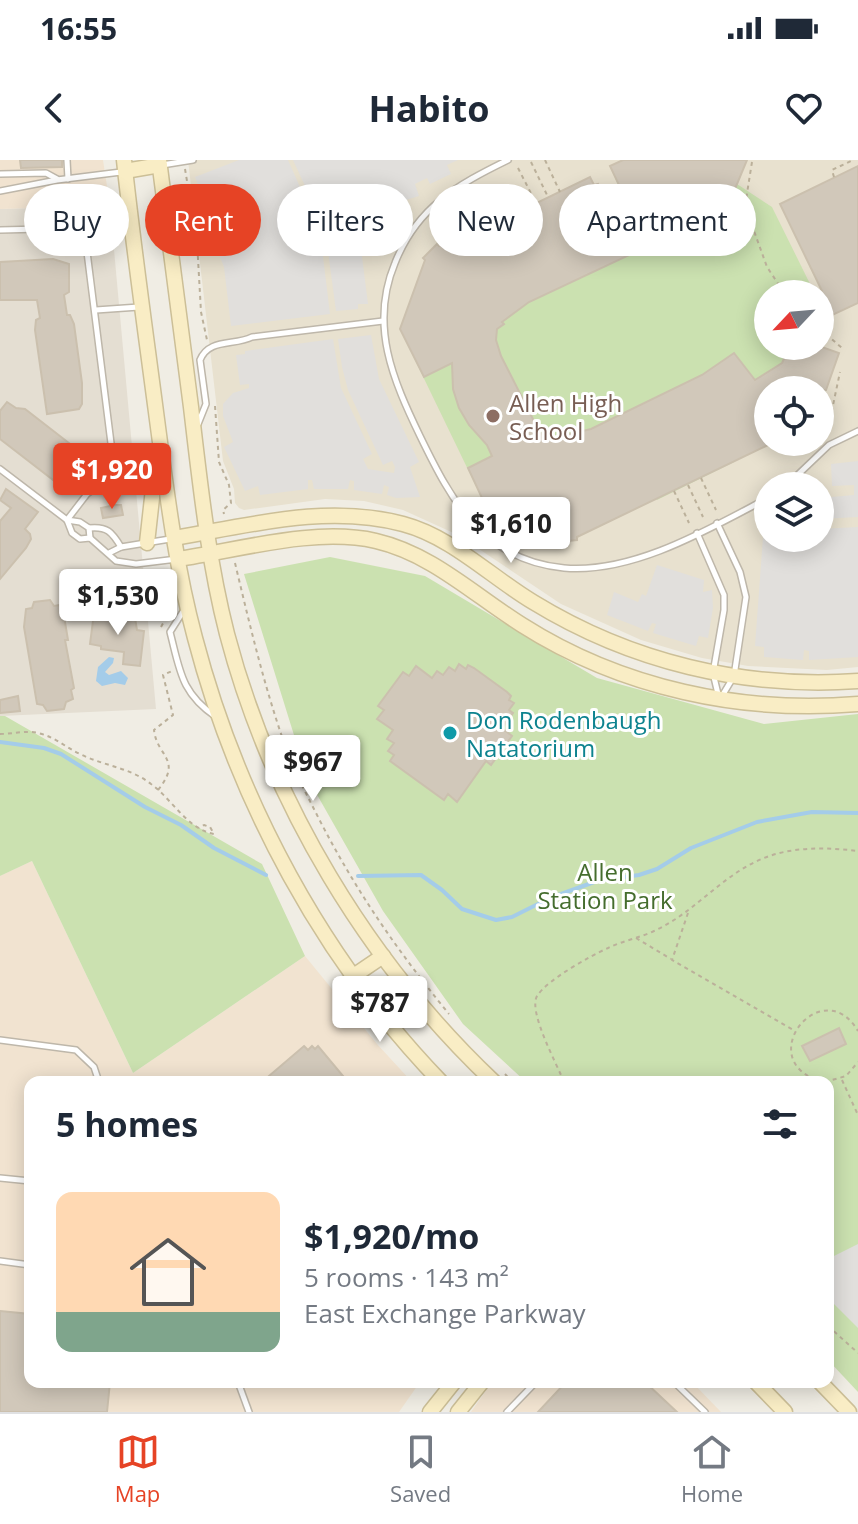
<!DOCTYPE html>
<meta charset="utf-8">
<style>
:root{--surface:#fff;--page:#f2f2f3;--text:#1f2937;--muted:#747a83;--line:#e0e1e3;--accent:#e64325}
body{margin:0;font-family:"Open Sans",sans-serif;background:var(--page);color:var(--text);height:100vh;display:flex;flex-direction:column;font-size:30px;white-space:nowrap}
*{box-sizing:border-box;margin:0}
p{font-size:26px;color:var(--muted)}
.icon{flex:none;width:44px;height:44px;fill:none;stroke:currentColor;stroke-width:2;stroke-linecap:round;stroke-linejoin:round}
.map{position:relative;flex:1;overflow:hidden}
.sheet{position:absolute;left:24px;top:916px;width:810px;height:312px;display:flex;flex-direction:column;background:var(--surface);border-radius:16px;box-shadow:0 4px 20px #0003}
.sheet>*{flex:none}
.top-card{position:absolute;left:24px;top:24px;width:810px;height:72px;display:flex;gap:16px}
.needle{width:52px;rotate:244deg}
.buttons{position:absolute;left:754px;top:120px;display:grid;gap:16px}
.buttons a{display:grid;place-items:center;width:80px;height:80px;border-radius:50%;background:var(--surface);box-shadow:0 4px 20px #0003;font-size:40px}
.price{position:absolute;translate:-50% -68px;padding:0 18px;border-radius:8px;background:#fff;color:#222;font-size:26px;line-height:52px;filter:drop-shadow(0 2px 4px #0008)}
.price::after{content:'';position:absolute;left:50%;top:48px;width:24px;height:18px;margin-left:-12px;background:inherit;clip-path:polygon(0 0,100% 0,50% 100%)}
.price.active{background:var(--accent);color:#fff}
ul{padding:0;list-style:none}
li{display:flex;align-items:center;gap:24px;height:200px;padding:0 32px}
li+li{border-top:2px solid var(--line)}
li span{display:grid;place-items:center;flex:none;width:224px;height:160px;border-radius:16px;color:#555}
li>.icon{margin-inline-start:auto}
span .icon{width:96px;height:96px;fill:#fffc;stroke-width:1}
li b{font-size:34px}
h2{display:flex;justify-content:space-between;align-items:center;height:96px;padding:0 32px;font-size:34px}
.pill{padding:0 28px;border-radius:36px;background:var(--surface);box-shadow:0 4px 20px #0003;font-size:28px;line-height:72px}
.pill.active{background:var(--accent);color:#fff}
.status{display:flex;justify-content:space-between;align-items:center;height:56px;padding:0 40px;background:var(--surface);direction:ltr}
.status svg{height:22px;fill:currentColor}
header{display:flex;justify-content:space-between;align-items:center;height:104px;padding:0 32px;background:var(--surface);font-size:36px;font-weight:700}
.tab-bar{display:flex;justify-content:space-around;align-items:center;height:112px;border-top:2px solid var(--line);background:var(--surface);font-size:22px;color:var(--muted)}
.tab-bar a{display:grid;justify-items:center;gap:4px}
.tab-bar .active{color:var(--accent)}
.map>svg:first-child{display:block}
.residential{fill:#e4ded2}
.commercial{fill:#f1e3d0}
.education{fill:#e8e1cf;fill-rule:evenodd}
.green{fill:#cbe1b0}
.parking{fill:#e1dfdc}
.water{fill:#a4cce9}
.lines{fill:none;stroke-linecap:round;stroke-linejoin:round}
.stream{stroke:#a4cce9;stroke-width:4}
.building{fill:#d1c8ba;stroke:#cbc0ae;stroke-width:2}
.lane-casing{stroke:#beb7aa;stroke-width:8}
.secondary-casing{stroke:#ccbf97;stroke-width:17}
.path{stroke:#bbb09a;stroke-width:2;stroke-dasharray:4 4;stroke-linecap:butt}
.lane{stroke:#fff;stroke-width:5}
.secondary{stroke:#f9edc5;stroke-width:14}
.education-dot{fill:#8d6e63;stroke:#fff;stroke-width:3}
.culture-dot{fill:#0f9aa8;stroke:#fff;stroke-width:3}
.labels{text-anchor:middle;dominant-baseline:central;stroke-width:6;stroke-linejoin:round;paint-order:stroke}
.education-label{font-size:24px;fill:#785e54;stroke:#fff;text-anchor:start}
.culture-label{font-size:24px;fill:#0d838f;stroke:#fff;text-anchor:start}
.park-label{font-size:24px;fill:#456d2e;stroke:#fff}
</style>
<div class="status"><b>16:55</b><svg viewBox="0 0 49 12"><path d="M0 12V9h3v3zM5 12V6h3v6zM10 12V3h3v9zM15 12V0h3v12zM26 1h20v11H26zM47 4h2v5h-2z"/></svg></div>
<header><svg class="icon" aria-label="back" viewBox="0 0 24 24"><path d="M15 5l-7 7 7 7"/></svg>Habito<svg class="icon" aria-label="heart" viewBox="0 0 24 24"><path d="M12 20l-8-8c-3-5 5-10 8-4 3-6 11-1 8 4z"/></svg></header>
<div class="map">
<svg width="858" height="1252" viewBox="0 0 858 1252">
<rect width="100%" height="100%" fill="#f0ede4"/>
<!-- residential -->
<path class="residential" d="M110,46L156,549L0,556V49Z"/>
<!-- commercial -->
<g class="commercial">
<path d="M0,0H103L110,46L0,49Z"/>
<path d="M32,701L133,913L305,796L377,884L412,922H30V1222H420L399,1252H0V716Z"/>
<path d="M492,1222H692L721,1252H471Z"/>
</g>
<!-- education -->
<path class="education" d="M188,0H858V507L827,510L748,506L702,498L641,480L561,444L458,375L403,350L364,341L325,339L244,350L239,348L235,343L234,329L223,301ZM768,134H820V186H768ZM768,230H820V282H768ZM768,326H820V378H768Z"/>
<!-- green -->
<g class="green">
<path d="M746,1L737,24L772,47L815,134H768V186H819L839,193L820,246V230H768V282H775L739,299L733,288L728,290L734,302L657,340L651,328L637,334L642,346L578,377L577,380L557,382L556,378L489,353L400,169L425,101L423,98L437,84L440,85L493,60L502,79L521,60L518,52L590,17L594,25L598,24L603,32L618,25L610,6Z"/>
<path d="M330,397L425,416L597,518L764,564L858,554V1232L828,1200V922H526L463,864L383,751L307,617L244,414Z"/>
<path d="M0,556H5L262,704L305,796L133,913L32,701L0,716Z"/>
</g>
<!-- parking -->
<g class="parking">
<path d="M239,0H288L320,72L330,154L231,166L224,107L194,32L199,27L195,17Z"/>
<path d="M293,0H458L447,5L451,14L430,24L427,18L415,24L419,36L386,46L392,77L360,81L368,144H358V149L336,151L325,69Z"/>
<path d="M371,175L379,219L419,302L410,307L420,337L396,338L387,335L389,327L384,325L382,334L354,330V321L350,320L348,329H314L312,320H308V329L260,335L258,326L245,331L224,287L233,282L223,256V244L233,233L249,228V224L240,225L236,195L245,194V191L333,179L341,228L372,294L363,299L368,309L394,313L395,307L392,301L383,305L348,230L342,207L338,179Z"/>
<path d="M858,301V357L820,359V338L854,335V325L832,326L831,304Z"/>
<path d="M768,357V378H820V369L858,367V497L809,500V491L804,490L803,500L764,497V487L755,486L763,377L760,360Z"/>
<path d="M657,405L704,420L703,432L712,430L713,448L708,478L699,476L696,486L653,473L656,464L652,463L648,471L607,455L614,432L638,442L642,434L646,436Z"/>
<path d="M858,1084V1168L828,1138V1099Z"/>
</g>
<!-- water -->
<path class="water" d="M109,497L114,498L113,503L105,512L109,515L121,511L128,518L125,525L115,523L102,526L96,521L98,507Z"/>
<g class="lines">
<!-- stream -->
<g class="stream">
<path d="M0,582L44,588L61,594L145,647L181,665L214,688L266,715"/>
<path d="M358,716L421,715L442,730L462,749L496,760L512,757L550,738L597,721L639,715L657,709L691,688L757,662L812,652L858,653"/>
</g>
</g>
<!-- building -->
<g class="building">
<path d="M20,0H62V7L21,8Z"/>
<path d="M623,0H747L737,24L734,31L730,30L725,43L703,34L671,43L679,78L644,88L529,142L502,162L504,164L497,169L496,180L501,196L540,273L554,278L591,269L702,215L734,193L755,220L782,203L790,186H819L839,193L826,230H768V285L577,377V380L557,382L556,379L489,353L468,308L492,296L487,285L469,265L459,248L453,229L452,203L424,217L400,169L425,100L423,98L437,84L439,86L493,60L499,71L521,60L518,52L590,17L594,25L598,24L603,32L619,25L610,6Z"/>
<path d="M858,6V143L828,157L820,142L822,131L780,44Z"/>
<path d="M53,99L69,104V132L64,135L67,155H70L74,164L82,223V244L79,249L47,254L35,170L36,160L40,158L37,140H0V102Z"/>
<path d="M7,242L16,248L25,249L87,297L84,300L94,309L76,332L61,326L0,279V251Z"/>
<path d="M6,329L38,352L25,369L30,374L31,379L26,388L0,419V361L11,348L0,340Z"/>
<path d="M115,345H121L123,355L103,358L101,348Z"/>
<path d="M50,440L54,446L60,445L62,456H64L68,480H65L74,528L71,530L73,539L66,542L64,549L47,551L43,545L37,544L24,467L26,449L32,448L34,442Z"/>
<path d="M94,453L135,458L137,470L144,471L140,506L123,504L124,492L101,489V486L90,484Z"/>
<path d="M459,504L466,509L468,505L474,508L507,532L511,536L509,540L514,543L509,550L513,553L502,568L512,576L491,605L486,601L457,642L448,634L444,640L390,601L394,595L388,591L394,583L387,579L393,570L377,559L384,550L378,546L403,512L409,516L416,506L432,518L437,511L443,515L449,507L455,511Z"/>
<path d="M18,536L20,551L0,553V540Z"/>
<path d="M839,868L846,884L810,901L802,886Z"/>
<path d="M304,886L308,890L312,886L315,889L318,886L348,922H262Z"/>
<path d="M0,1151L30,1154V1222H110L107,1252H0Z"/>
<path d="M566,1222H645L677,1252H538Z"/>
</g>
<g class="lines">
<!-- lane casing -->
<g class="lane-casing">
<g id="lane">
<path d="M67,0L68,19"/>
<path d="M508,0C457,25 417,47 395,103C369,165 393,220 420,276C452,342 483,400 564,408C633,414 709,369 768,338"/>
<path d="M162,5L193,0"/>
<path d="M0,14L46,13L57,19"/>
<path d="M0,31L57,20L121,12"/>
<path d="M0,70L84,68L115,315L87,334L67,360"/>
<path d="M96,150L139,147"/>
<path d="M198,264L206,244L200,200C209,178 234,186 252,177L383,161"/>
<path d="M0,309L67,360L80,362L89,368L90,378"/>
<path d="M786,326L829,285L858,271"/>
<path d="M67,360L72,373L80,379L90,378L116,401L136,404L177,399"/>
<path d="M717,363L740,412L746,437L734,516L722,536"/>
<path d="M89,368C107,366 112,372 121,387"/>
<path d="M697,373L724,435V450L713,513L718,534"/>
<path d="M109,393L121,387L170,379"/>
<path d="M184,450L170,472C180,511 181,533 216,557"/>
<path d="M0,880L76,890L94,907L99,922"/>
<path d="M0,1018L30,1021"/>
<path d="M0,1101L30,1105"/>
<path d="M238,1222L249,1252"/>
<path d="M674,1222L705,1252"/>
<path d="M507,1252L536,1222"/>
</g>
</g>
<!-- secondary casing -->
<g class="secondary-casing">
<g id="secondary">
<path d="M124,0C133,84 145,168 156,252C166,327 175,404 195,478C238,642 323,800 441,922"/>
<path d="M159,0C169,82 180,164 191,247C200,323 208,400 227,474C271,642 368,803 494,922"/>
<path d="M125,11L160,5"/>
<path d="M175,378C251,365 327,344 403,364C452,377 491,417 533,442C631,502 743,529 858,521"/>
<path d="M147,383L153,329L164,317"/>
<path d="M178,399C240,390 315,367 376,381C432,394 474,435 522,465C621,528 742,554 858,544"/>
<path d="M352,817L383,796"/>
<path d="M756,1222L785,1252"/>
<path d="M820,1222L849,1252"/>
<path d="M430,1252L454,1222"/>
<path d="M458,1252L482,1222"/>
</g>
</g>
<!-- path -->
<g class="path">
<path d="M545,0L560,32"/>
<path d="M531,2L548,37"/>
<path d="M752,2L745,46L767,107L785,134"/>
<path d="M518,8L536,43"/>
<path d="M185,9L197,81L201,152L207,180"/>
<path d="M834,17L832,10L853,0"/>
<path d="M820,169L842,188"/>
<path d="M215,246L219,302L229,325L231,343L223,350L224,354"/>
<path d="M820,273L832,250L840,212"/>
<path d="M701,318L716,350"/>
<path d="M688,325L703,357"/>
<path d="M674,331L689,363"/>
<path d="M235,403C250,466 265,530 287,591C295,613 307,635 318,657C356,731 396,789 449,854"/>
<path d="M166,414L162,419L168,423"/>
<path d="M161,467L173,445"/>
<path d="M0,574C12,574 26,570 38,573C56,577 66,588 82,595C105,606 131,608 151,624C172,639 187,669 214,674L210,667L204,665L199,668"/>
<path d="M158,630C183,599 157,597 154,570L173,555L163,515L172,511"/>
<path d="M688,753L672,800L795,871"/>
<path d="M636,778L671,799"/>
<path d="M505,914L512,922"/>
<path d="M842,920L858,955"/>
<path d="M564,922C557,904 528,852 537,836C547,820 590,796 608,788C622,781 639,778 654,771C692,754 718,720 755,702C787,686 824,687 858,691"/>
<path d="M823,922C749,902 822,810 858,871"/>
<path d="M825,922L846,916L858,902"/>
<path d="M828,1166L858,1193"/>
</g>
<!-- lane -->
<use href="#lane" class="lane"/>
<!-- secondary -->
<use href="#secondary" class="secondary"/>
</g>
<!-- markers -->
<circle class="education-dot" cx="493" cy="256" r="8"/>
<circle class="culture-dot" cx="450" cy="573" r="8"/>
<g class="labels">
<!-- education labels -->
<g class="education-label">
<text x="509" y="242">Allen High<tspan x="509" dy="28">School</tspan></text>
</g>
<!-- culture labels -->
<g class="culture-label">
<text x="466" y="559">Don Rodenbaugh<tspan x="466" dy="28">Natatorium</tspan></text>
</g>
<!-- park labels -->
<g class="park-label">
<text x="605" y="711">Allen<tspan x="605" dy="28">Station Park</tspan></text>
</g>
</g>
</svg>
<div class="buttons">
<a><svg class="needle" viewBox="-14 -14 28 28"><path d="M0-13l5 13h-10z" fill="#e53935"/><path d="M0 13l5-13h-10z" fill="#747a83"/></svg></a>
<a><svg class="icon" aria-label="locate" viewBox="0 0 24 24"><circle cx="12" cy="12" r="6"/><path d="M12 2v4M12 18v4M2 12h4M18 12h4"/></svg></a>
<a><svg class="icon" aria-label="layers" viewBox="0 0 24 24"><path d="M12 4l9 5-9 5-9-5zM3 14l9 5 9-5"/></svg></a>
</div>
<b class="price active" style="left:112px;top:351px">$1,920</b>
<b class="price" style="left:511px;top:405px">$1,610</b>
<b class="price" style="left:118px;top:477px">$1,530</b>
<b class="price" style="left:313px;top:643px">$967</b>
<b class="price" style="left:380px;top:884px">$787</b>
<div class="top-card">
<a class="pill">Buy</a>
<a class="pill active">Rent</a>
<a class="pill">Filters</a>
<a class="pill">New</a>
<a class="pill">Apartment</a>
</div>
<section class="sheet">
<h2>5 homes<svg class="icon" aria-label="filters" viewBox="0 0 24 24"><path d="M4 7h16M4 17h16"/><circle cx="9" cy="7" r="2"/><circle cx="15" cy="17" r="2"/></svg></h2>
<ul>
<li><span style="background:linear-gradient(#ffd9b3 75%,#7fa58c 0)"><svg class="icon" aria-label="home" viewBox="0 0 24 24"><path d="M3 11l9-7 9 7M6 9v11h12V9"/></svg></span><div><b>$1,920/mo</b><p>5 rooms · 143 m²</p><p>East Exchange Parkway</p></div></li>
</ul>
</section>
</div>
<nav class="tab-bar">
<a class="active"><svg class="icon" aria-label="map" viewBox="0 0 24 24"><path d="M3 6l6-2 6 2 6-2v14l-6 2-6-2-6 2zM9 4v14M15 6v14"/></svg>Map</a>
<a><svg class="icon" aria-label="saved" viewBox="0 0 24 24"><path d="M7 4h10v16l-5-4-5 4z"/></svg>Saved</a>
<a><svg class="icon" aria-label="home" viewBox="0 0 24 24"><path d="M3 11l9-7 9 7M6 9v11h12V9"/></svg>Home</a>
</nav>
